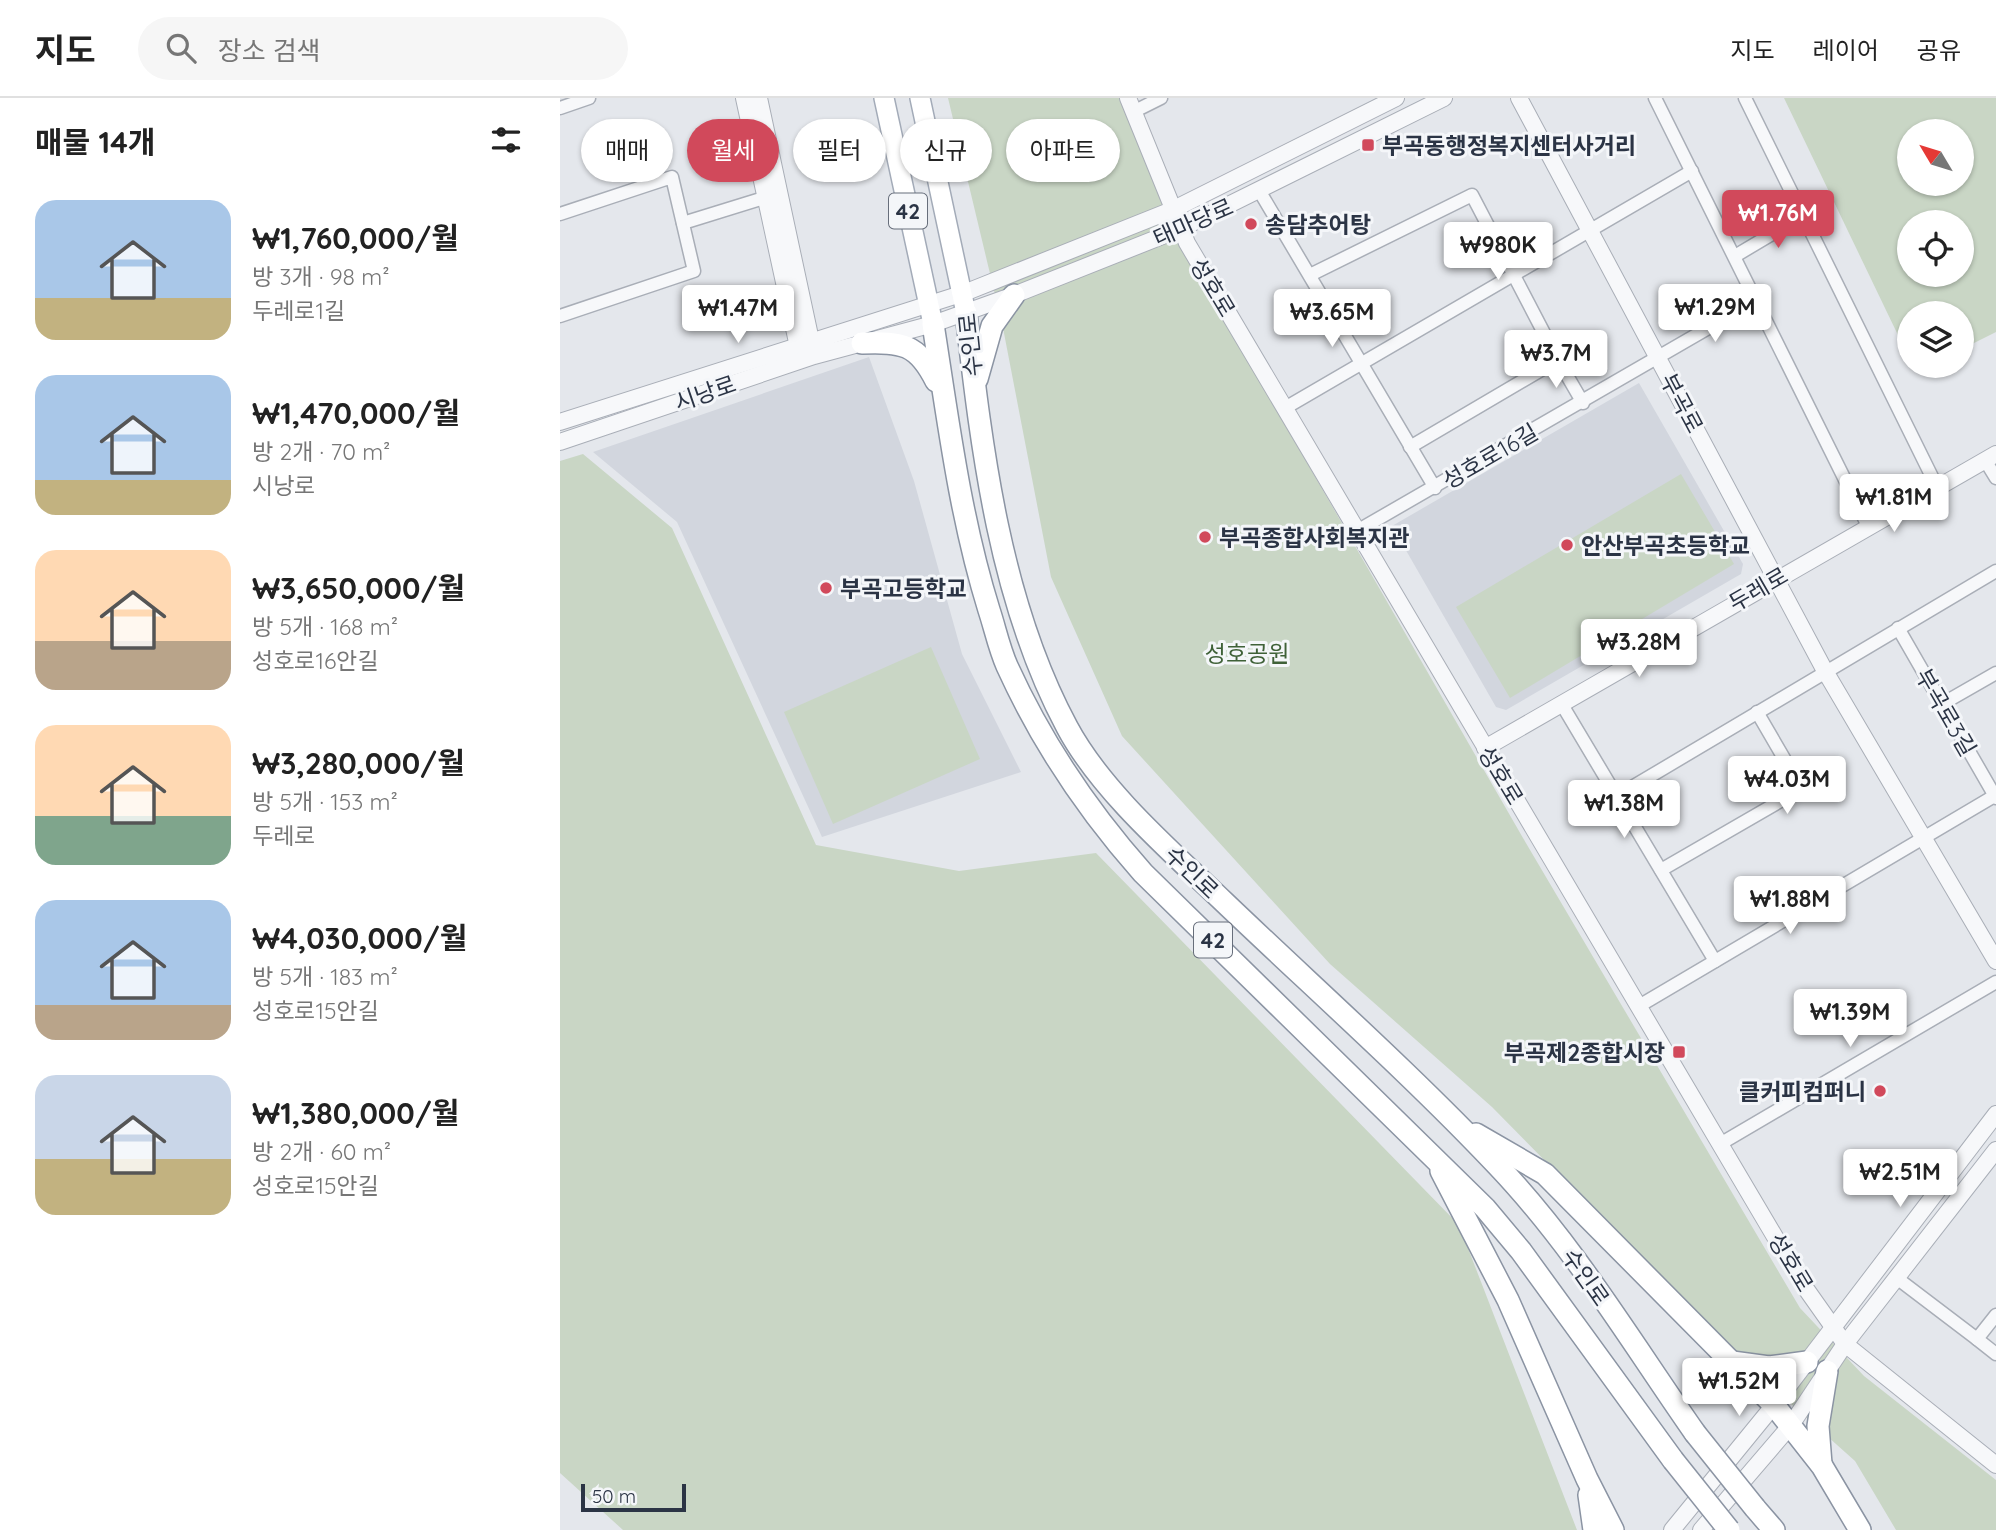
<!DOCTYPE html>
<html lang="ko">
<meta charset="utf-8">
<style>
:root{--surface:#fff;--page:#f6f6f6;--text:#222;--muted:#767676;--line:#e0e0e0;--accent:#d1495b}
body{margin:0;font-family:Quicksand,"Noto Sans KR",sans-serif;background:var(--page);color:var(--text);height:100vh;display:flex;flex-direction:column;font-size:26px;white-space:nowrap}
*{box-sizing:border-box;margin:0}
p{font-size:23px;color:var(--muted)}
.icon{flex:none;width:38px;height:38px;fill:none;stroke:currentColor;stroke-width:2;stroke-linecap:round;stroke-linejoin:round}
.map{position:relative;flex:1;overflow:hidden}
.panel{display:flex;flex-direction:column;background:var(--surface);width:560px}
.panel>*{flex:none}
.guide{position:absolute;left:21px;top:21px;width:665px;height:63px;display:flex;gap:14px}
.needle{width:46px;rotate:308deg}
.controls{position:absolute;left:1337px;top:21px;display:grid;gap:14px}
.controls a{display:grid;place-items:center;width:77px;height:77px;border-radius:50%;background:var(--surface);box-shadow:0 2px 5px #0004;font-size:35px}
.scale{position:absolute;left:21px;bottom:18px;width:105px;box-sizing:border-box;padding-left:7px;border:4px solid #2b3445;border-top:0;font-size:19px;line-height:24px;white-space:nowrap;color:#2b3445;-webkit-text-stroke:5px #f4f6f9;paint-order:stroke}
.price{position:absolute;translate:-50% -60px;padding:0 16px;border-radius:7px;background:#fff;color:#222;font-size:23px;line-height:46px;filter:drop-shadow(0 2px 4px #0008)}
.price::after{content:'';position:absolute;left:50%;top:42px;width:21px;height:16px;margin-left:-10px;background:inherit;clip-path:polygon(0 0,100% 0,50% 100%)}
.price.on{background:var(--accent);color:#fff}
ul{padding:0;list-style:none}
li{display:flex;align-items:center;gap:21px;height:175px;padding:0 35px}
li span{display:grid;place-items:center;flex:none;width:196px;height:140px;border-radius:21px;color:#555}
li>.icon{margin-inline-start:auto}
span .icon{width:84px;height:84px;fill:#fffc;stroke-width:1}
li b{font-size:30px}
h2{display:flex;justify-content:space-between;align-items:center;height:84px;padding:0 35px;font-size:30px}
.chip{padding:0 24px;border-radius:32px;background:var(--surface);box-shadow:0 2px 5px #0004;font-size:24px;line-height:63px}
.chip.on{background:var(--accent);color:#fff}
header{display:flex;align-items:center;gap:42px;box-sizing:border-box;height:98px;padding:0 35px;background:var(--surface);border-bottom:2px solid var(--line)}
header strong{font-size:33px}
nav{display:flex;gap:38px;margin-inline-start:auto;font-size:24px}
.search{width:490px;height:63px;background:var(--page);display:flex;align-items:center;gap:18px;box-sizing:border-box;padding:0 24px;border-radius:38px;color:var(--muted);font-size:26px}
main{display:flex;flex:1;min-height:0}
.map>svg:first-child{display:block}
.built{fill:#d2d6de}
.green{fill:#c9d6c5;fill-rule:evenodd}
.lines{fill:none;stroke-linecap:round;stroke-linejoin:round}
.minor-casing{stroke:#a9aeb7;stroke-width:15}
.tertiary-casing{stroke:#a9aeb7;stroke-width:18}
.primary-casing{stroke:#a3abb8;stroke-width:22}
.trunk-casing{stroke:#8b94a3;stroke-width:24}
.minor{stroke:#f7f8fa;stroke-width:12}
.tertiary{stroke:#f7f8fa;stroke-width:16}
.primary{stroke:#fff;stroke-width:19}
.trunk{stroke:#fff;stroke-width:21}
.trunk-bridge-casing{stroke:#8b94a3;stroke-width:24;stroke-linecap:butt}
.trunk-bridge{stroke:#fff;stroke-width:21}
.poi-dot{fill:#d1495b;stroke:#f4f6f9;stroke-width:2.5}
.labels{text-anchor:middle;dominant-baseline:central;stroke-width:6;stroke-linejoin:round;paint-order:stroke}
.shield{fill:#f4f6f9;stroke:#676e7b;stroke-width:2}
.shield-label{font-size:21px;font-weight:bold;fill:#2b3445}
.poi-label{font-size:23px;font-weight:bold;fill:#2b3445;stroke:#f4f6f9;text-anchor:start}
.street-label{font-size:23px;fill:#2b3445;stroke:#f4f6f9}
.park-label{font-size:23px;fill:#3f6138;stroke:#f4f6f9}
</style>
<header>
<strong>지도</strong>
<div class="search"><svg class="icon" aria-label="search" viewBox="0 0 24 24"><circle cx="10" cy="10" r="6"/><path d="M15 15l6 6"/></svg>장소 검색</div>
<nav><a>지도</a><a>레이어</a><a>공유</a></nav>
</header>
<main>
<section class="panel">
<h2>매물 14개<svg class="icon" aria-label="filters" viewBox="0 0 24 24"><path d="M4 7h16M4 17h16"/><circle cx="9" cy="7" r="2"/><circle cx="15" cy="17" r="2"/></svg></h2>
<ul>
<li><span style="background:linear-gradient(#a9c7e8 70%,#c2b280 0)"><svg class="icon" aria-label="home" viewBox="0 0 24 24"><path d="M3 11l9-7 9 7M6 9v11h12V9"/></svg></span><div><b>₩1,760,000/월</b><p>방 3개 · 98 m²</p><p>두레로1길</p></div></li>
<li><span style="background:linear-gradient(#a9c7e8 75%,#c2b280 0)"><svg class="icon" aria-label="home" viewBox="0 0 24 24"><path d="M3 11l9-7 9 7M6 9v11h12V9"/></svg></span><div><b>₩1,470,000/월</b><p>방 2개 · 70 m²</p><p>시낭로</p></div></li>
<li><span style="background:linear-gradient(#ffd9b3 65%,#b9a48a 0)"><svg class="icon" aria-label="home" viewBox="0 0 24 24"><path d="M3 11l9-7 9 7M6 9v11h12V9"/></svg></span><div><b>₩3,650,000/월</b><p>방 5개 · 168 m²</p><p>성호로16안길</p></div></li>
<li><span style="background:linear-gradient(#ffd9b3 65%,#7fa58c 0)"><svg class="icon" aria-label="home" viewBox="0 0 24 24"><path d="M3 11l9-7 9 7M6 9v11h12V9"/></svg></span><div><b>₩3,280,000/월</b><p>방 5개 · 153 m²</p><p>두레로</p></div></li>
<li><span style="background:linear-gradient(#a9c7e8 75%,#b9a48a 0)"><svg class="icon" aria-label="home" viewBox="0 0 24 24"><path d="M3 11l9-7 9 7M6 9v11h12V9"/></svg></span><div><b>₩4,030,000/월</b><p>방 5개 · 183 m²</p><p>성호로15안길</p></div></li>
<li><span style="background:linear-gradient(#c9d6e8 60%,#c2b280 0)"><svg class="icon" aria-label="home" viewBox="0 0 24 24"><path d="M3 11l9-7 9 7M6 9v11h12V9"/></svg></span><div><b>₩1,380,000/월</b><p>방 2개 · 60 m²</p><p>성호로15안길</p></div></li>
</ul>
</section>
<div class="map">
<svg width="1436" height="1432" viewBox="0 0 1436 1432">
<rect width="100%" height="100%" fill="#e4e7ec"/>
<!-- built -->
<g class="built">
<path d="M309,259L354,383L402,556L461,674L262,739L117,424L33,354Z"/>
<path d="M1079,285L1183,466L1181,476L946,612L936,609L832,428Z"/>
</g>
<!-- green -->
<g class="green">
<path d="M388,0H561L623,149L963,740L1240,1210L1304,1278L1436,1382V1432H1336L1295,1363L1174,1255L932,1009L770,866L562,638L491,479L443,230Z"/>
<path d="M1224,0H1436V234L1402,251V215H1349V260ZM1402,33V86H1349V33ZM1402,124V177H1349V124Z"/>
<path d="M23,356L112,430L256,747L399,773L536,755L899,1127L1017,1432H63L0,1375V363Z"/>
<path d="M1121,376L1174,466L950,600L896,509Z"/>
<path d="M371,549L420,661L273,726L224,614Z"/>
</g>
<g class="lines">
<!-- minor casing -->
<g class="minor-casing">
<g id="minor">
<path d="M1095,0L1309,430"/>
<path d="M1185,0L1377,389"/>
<path d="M0,10L29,0"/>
<path d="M573,14L601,0"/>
<path d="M700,94L875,390"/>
<path d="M0,116L112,79L134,173L0,218"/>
<path d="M123,125L204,100"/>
<path d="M1175,158L1244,117"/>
<path d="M750,177L912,97L998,262L850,349"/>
<path d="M998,262L1023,305"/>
<path d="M725,310L1132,73"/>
<path d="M1425,362L1436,380"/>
<path d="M797,433L1195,203"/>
<path d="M1338,530L1436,700"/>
<path d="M1001,605L1155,863"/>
<path d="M1382,606L1436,575"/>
<path d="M1057,698L1436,473"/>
<path d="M1101,772L1236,694V681L1197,614"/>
<path d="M1079,908L1436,697"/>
<path d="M1160,1046L1436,884"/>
<path d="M1338,1181L1417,1241"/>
<path d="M1436,1217L1417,1241L1436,1256"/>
</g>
</g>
<!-- tertiary casing -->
<g class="tertiary-casing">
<g id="tertiary">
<path d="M184,0L240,258"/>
<path d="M199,0L253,252"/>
<path d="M568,0L627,145L1244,1188L1285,1246L1436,1367"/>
<path d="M959,0L1265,573L1436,863"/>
<path d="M0,324L404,195L612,112L836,0"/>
<path d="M0,344L254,258L373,226L454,197L620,131L884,0"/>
<path d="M925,650L1436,356"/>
<path d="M1112,1432L1214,1307L1436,1016"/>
<path d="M1141,1432L1231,1327L1285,1246L1436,1052"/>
</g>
</g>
<!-- primary casing -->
<g class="primary-casing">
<g id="primary">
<path d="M324,0L373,226"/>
<path d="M360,0L406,215"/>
</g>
</g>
<!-- trunk casing -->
<g class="trunk-casing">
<g id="trunk">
<path d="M406,215C422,354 440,504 507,629C541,693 612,754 664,804C755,891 851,976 938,1068C1014,1148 1072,1245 1135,1335"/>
<path d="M373,226C388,322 400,419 429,512C435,530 439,550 447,568C482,645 527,712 583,775L925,1110L961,1153L1113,1362"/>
<path d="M302,245C342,244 357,245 376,283"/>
<path d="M417,281L432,228L454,197"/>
<path d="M916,1036L985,1076L1214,1307L1262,1368L1300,1432"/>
<path d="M881,1073L948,1202L1027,1381L1053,1432"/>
<path d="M1172,1264L1209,1269L1247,1264"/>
<path d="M1261,1366L1258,1328L1267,1273"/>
<path d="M1029,1397L1034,1432"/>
<path d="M1195,1410L1214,1432"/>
</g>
</g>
<!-- minor -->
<use href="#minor" class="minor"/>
<!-- tertiary -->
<use href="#tertiary" class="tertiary"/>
<!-- primary -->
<use href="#primary" class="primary"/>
<!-- trunk -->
<use href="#trunk" class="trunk"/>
<!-- trunk-bridge casing -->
<g class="trunk-bridge-casing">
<g id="trunk-bridge">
<path d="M1135,1335L1195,1410"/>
<path d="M1113,1362L1169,1432"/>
</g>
</g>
<!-- trunk-bridge -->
<use href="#trunk-bridge" class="trunk-bridge"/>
</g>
<!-- markers -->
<g class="poi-dot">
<rect x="801" y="40" width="14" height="14" rx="3.5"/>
<circle cx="691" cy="126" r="7"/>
<circle cx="645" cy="439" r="7"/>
<circle cx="1007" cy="447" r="7"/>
<circle cx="266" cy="490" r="7"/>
<rect x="1112" y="947" width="14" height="14" rx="3.5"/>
<circle cx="1320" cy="993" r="7"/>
</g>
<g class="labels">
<!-- shield labels -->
<g class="shield">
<rect x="329" y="95.5" width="38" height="35" rx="5"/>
<rect x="634" y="824.5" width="38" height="35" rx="5"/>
</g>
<g class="shield-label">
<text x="348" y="113">42</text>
<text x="653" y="842">42</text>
</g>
<!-- poi labels -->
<g class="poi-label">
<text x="822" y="47">부곡동행정복지센터사거리</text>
<text x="705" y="126">송담추어탕</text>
<text x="659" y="439">부곡종합사회복지관</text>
<text x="1021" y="447">안산부곡초등학교</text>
<text x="280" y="490">부곡고등학교</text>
<text x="1105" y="954" text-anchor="end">부곡제2종합시장</text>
<text x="1306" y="993" text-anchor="end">클커피컴퍼니</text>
</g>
<!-- street labels -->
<g class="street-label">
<text transform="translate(633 124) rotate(-24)">태마당로</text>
<text transform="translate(653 189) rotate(59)">성호로</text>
<text transform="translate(410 247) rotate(-96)">수인로</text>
<text transform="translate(145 295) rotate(-19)">시낭로</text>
<text transform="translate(1122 305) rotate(62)">부곡로</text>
<text transform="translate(930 358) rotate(-30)">성호로16길</text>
<text transform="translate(1198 491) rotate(-30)">두레로</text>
<text transform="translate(1386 614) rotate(60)">부곡로3길</text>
<text transform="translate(941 677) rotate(59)">성호로</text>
<text transform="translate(632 774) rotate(44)">수인로</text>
<text transform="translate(1231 1164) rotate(59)">성호로</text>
<text transform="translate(1026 1179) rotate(55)">수인로</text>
</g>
<!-- park labels -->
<g class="park-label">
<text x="687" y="555">성호공원</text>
</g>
</g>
</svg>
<div class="controls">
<a><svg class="needle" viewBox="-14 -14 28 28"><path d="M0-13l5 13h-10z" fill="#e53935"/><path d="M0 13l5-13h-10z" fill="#767676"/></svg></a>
<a><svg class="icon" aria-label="locate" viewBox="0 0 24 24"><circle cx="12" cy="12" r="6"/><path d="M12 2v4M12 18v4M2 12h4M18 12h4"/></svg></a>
<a><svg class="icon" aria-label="layers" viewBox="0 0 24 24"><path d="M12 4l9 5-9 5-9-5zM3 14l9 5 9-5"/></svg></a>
</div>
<div class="scale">50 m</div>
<b class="price on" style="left:1218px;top:152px">₩1.76M</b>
<b class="price" style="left:938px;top:184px">₩980K</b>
<b class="price" style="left:1155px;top:246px">₩1.29M</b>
<b class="price" style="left:178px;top:247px">₩1.47M</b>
<b class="price" style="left:772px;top:251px">₩3.65M</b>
<b class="price" style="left:996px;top:292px">₩3.7M</b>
<b class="price" style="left:1334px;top:436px">₩1.81M</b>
<b class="price" style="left:1079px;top:581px">₩3.28M</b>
<b class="price" style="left:1227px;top:718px">₩4.03M</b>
<b class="price" style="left:1064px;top:742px">₩1.38M</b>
<b class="price" style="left:1230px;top:838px">₩1.88M</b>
<b class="price" style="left:1290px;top:951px">₩1.39M</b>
<b class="price" style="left:1340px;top:1111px">₩2.51M</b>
<b class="price" style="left:1179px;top:1320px">₩1.52M</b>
<div class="guide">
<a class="chip">매매</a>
<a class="chip on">월세</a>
<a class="chip">필터</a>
<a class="chip">신규</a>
<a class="chip">아파트</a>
</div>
</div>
</main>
